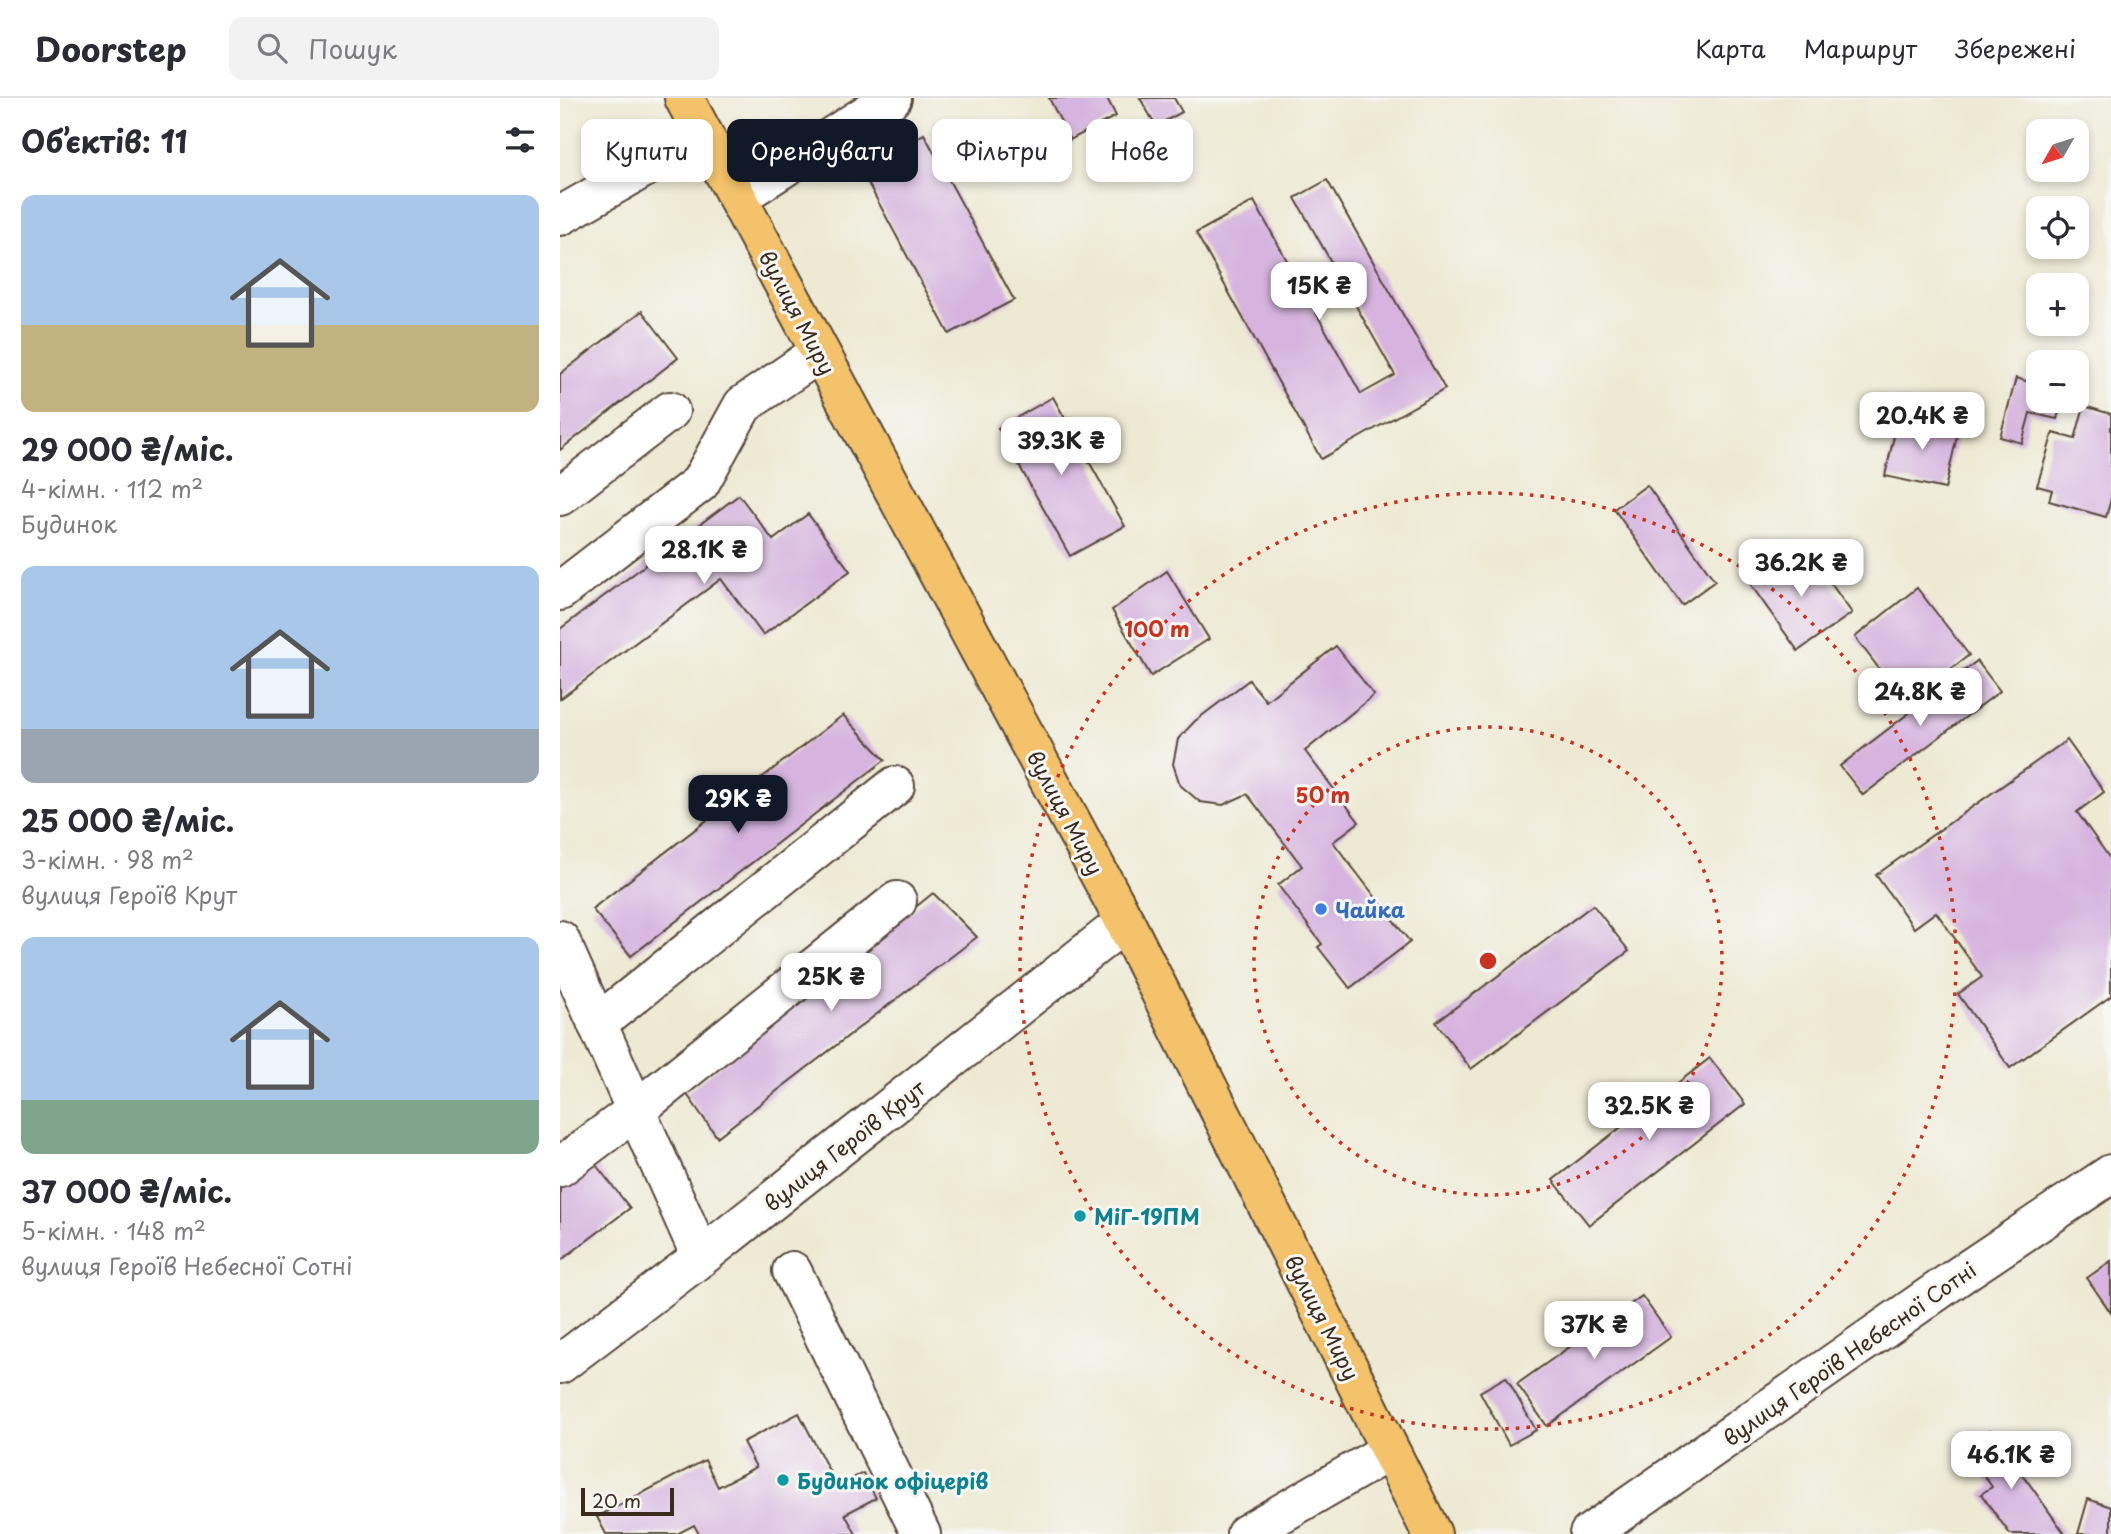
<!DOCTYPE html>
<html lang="uk">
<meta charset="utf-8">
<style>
:root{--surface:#fff;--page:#f2f2f3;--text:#2b2b33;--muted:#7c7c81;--line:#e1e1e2;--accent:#111827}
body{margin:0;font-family:"Playpen Sans",sans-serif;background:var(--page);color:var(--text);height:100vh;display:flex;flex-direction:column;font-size:26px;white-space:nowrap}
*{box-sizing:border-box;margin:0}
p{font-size:23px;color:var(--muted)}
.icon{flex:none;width:38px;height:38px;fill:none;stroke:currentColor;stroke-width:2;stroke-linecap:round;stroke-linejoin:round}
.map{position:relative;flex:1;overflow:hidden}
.drawer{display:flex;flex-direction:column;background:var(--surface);width:560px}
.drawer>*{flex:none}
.top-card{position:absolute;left:21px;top:21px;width:665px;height:63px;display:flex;gap:14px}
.needle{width:46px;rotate:231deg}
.controls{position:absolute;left:1466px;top:21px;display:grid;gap:14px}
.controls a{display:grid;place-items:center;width:63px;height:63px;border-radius:14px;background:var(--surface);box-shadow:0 4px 10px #0003;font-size:35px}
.scale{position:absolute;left:21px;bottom:18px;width:93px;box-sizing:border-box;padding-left:7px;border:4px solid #3b2a1e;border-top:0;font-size:19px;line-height:24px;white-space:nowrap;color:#3b2a1e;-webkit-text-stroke:5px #f6f6f2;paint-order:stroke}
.price{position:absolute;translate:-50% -60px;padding:0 16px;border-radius:14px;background:#fff;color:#222;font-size:23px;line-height:46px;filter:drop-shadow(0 2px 4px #0008)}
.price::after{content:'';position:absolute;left:50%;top:42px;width:21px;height:16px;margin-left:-10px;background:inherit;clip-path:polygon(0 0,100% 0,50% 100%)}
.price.on{background:var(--accent);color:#fff}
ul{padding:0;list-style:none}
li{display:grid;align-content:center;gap:14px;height:371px;padding:0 21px}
li span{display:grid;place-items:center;height:217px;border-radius:14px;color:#555}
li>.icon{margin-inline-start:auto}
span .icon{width:126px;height:126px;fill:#fffc;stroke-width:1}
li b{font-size:30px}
h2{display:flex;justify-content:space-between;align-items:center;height:84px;padding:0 21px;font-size:30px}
.pill{padding:0 24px;border-radius:14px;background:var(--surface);box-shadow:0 4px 10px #0003;font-size:24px;line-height:63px}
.pill.on{background:var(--accent);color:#fff}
header{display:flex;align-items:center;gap:42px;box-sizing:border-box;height:98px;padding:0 35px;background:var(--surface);border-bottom:2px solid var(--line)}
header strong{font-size:33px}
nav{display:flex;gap:38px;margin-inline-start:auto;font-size:24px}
.search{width:490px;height:63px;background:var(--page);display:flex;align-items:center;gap:18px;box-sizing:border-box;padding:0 24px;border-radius:14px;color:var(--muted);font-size:26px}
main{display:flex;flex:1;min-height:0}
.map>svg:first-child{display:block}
.building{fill:#d6b4df}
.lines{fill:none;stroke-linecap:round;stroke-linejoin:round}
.minor-casing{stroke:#564739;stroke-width:42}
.major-casing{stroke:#564739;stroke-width:42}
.minor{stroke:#fff;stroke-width:38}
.major{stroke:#f3c26a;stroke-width:38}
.ring{fill:none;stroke:#c8321e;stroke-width:3.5;stroke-dasharray:3.5 7}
.shop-dot{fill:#3f7fe0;stroke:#f6f6f2;stroke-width:2.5}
.culture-dot{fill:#0f9aa8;stroke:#f6f6f2;stroke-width:2.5}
.labels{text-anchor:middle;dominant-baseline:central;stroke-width:6;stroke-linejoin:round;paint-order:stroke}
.street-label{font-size:21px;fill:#3b2a1e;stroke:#f6f6f2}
.shop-label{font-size:21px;font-weight:bold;fill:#366cbe;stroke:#f6f6f2;text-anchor:start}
.culture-label{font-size:21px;font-weight:bold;fill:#0d838f;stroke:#f6f6f2;text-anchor:start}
.centre{fill:#c8321e;stroke:#f6f6f2;stroke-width:3.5}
.ring-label{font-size:21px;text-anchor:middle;font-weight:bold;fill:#c8321e;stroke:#f6f6f2;stroke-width:6;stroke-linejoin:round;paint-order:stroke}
</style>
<header>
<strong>Doorstep</strong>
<div class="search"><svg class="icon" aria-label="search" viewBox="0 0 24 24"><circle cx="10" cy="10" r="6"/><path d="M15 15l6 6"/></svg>Пошук</div>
<nav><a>Карта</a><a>Маршрут</a><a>Збережені</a></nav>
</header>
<main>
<section class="drawer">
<h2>Об’єктів: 11<svg class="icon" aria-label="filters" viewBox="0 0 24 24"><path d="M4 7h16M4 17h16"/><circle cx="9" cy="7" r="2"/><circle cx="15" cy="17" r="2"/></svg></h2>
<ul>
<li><span style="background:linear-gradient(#a9c7e8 60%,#c2b280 0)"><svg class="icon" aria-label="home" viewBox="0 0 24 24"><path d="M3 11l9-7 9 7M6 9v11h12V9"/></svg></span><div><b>29 000 ₴/міс.</b><p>4-кімн. · 112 m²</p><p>Будинок</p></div></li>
<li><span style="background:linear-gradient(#a9c7e8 75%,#9aa5b1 0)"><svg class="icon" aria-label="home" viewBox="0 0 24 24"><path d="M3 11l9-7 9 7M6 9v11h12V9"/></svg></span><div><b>25 000 ₴/міс.</b><p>3-кімн. · 98 m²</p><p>вулиця Героїв Крут</p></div></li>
<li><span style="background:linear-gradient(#a9c7e8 75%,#7fa58c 0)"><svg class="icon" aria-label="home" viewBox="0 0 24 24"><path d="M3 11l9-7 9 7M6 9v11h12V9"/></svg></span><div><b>37 000 ₴/міс.</b><p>5-кімн. · 148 m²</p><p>вулиця Героїв Небесної Сотні</p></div></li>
</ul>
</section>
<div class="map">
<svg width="1551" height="1436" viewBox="0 0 1551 1436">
<rect width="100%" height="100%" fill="#f6f6f2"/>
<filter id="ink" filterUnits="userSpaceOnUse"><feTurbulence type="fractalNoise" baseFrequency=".0143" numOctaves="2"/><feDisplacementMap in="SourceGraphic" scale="14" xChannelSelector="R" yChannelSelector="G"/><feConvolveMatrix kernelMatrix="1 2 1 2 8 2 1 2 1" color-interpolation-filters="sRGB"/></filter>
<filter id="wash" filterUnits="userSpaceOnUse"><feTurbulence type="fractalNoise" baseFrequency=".00686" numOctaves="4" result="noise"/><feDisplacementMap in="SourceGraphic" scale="28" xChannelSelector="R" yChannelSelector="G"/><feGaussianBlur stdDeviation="1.57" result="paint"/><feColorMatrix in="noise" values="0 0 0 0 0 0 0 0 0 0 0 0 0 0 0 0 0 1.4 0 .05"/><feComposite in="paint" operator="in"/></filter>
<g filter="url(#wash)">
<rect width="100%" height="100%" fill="#ede9d3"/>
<g id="blocks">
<!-- building -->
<g class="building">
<path d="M489,0H547L556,18L510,42Z"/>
<path d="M580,0H614L622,14L596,28Z"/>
<path d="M364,36L454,202L389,236L300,70Z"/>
<path d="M767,82L885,291L761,361L636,135L694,103L801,296L835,277L735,100Z"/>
<path d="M82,213L118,260L0,352V276Z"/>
<path d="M1456,280L1479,287V303H1502L1497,321L1470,315L1462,345L1440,339Z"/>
<path d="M493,299L565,428L510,458L438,330Z"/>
<path d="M1524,308L1551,316V401L1546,419L1489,403L1492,392L1477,388L1493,335L1515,341Z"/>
<path d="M1339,316L1399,329L1385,391L1325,378Z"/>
<path d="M1087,387L1155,483L1122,507L1054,411Z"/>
<path d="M179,397L213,442L248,416L290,473L203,537L161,481L0,601V531Z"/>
<path d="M1244,448L1292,515L1238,553L1191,487Z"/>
<path d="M607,473L649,541L591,578L552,512Z"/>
<path d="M1357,490L1409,557L1346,606L1295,539Z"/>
<path d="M776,548L814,597L745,653L799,724L773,744L850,844L790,890L758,849L762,846L718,787L742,768L687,696L663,707L640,704L620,687L613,666L618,641L635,623L689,582L706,603Z"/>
<path d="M1417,563L1440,593L1303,697L1280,668Z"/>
<path d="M283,617L325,662L71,858L32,811Z"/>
<path d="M1507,642L1544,694L1517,714L1551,762V898L1450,970L1398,896L1422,879L1376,814L1354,830L1316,777Z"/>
<path d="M373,795L417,839L157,1039L126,995Z"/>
<path d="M1033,807L1069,853L911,971L876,924Z"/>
<path d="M1150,960L1185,1006L1029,1127L993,1082Z"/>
<path d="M32,1062L70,1110L0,1163V1087Z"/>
<path d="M1551,1163V1215L1527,1180Z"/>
<path d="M1082,1198L1111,1239L987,1328L957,1286Z"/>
<path d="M946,1279L976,1332L949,1347L920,1294Z"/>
<path d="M239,1315L277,1388L303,1375L316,1400L285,1416L296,1436H139L134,1427L117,1436H46L37,1419L145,1362L158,1389L196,1369L183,1344Z"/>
<path d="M1430,1332L1458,1370L1505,1436H1450L1421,1396L1432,1389L1405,1350Z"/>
<path d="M1528,1401L1551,1409V1436H1518Z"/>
</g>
</g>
</g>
<g filter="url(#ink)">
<use href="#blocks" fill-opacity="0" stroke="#564739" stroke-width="2"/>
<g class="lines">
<!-- minor casing -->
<g class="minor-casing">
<g id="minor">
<path d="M178,99L332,0"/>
<path d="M0,118L143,36"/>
<path d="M0,398L110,313"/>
<path d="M0,493L140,385L183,307L259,255"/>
<path d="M0,842L141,1159"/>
<path d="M37,926L335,688"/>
<path d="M0,1069L76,1012L337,803"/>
<path d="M232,1173L361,1436"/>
<path d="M0,1266L141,1159L565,824"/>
<path d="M686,1436L829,1353"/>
<path d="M1029,1436L1406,1173L1551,1076"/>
</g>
</g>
<!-- major casing -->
<g class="major-casing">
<path id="major" d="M124,0L565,824L872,1436"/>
</g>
<!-- minor -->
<use href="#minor" class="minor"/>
<!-- major -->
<use href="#major" class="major"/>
</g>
</g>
<!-- distance rings -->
<g class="ring">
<circle cx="928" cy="863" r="234"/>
<circle cx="928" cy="863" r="468"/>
</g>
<!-- markers -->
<circle class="shop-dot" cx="761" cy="811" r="7"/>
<g class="culture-dot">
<circle cx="520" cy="1118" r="7"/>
<circle cx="223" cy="1382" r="7"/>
</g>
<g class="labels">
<!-- street labels -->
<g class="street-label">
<text transform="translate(238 214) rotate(62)">вулиця Миру</text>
<text transform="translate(506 714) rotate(62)">вулиця Миру</text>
<text transform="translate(284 1047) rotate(-38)">вулиця Героїв Крут</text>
<text transform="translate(763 1219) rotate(63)">вулиця Миру</text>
<text transform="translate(1289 1255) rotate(-35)">вулиця Героїв Небесної Сотні</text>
</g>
<!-- shop labels -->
<g class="shop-label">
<text x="775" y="811">Чайка</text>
</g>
<!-- culture labels -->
<g class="culture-label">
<text x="534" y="1118">МіГ-19ПМ</text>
<text x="237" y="1382">Будинок офіцерів</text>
</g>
</g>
<circle cx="928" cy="863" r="10" class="centre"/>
<g class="ring-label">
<text x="597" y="539">100 m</text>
<text x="763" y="705">50 m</text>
</g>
</svg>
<div class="controls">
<a><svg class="needle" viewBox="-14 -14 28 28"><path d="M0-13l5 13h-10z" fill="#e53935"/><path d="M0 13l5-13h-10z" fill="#7c7c81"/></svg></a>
<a><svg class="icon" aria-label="locate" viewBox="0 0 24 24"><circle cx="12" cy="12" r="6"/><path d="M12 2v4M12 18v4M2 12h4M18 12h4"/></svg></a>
<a>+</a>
<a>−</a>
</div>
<div class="scale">20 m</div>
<b class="price" style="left:759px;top:224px">15K ₴</b>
<b class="price" style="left:1362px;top:354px">20.4K ₴</b>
<b class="price" style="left:501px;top:379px">39.3K ₴</b>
<b class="price" style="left:144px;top:488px">28.1K ₴</b>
<b class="price" style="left:1241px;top:501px">36.2K ₴</b>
<b class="price" style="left:1360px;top:630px">24.8K ₴</b>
<b class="price on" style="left:178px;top:737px">29K ₴</b>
<b class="price" style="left:271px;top:915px">25K ₴</b>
<b class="price" style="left:1089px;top:1044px">32.5K ₴</b>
<b class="price" style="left:1034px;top:1263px">37K ₴</b>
<b class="price" style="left:1451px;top:1393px">46.1K ₴</b>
<div class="top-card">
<a class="pill">Купити</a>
<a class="pill on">Орендувати</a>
<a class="pill">Фільтри</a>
<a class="pill">Нове</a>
</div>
</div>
</main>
